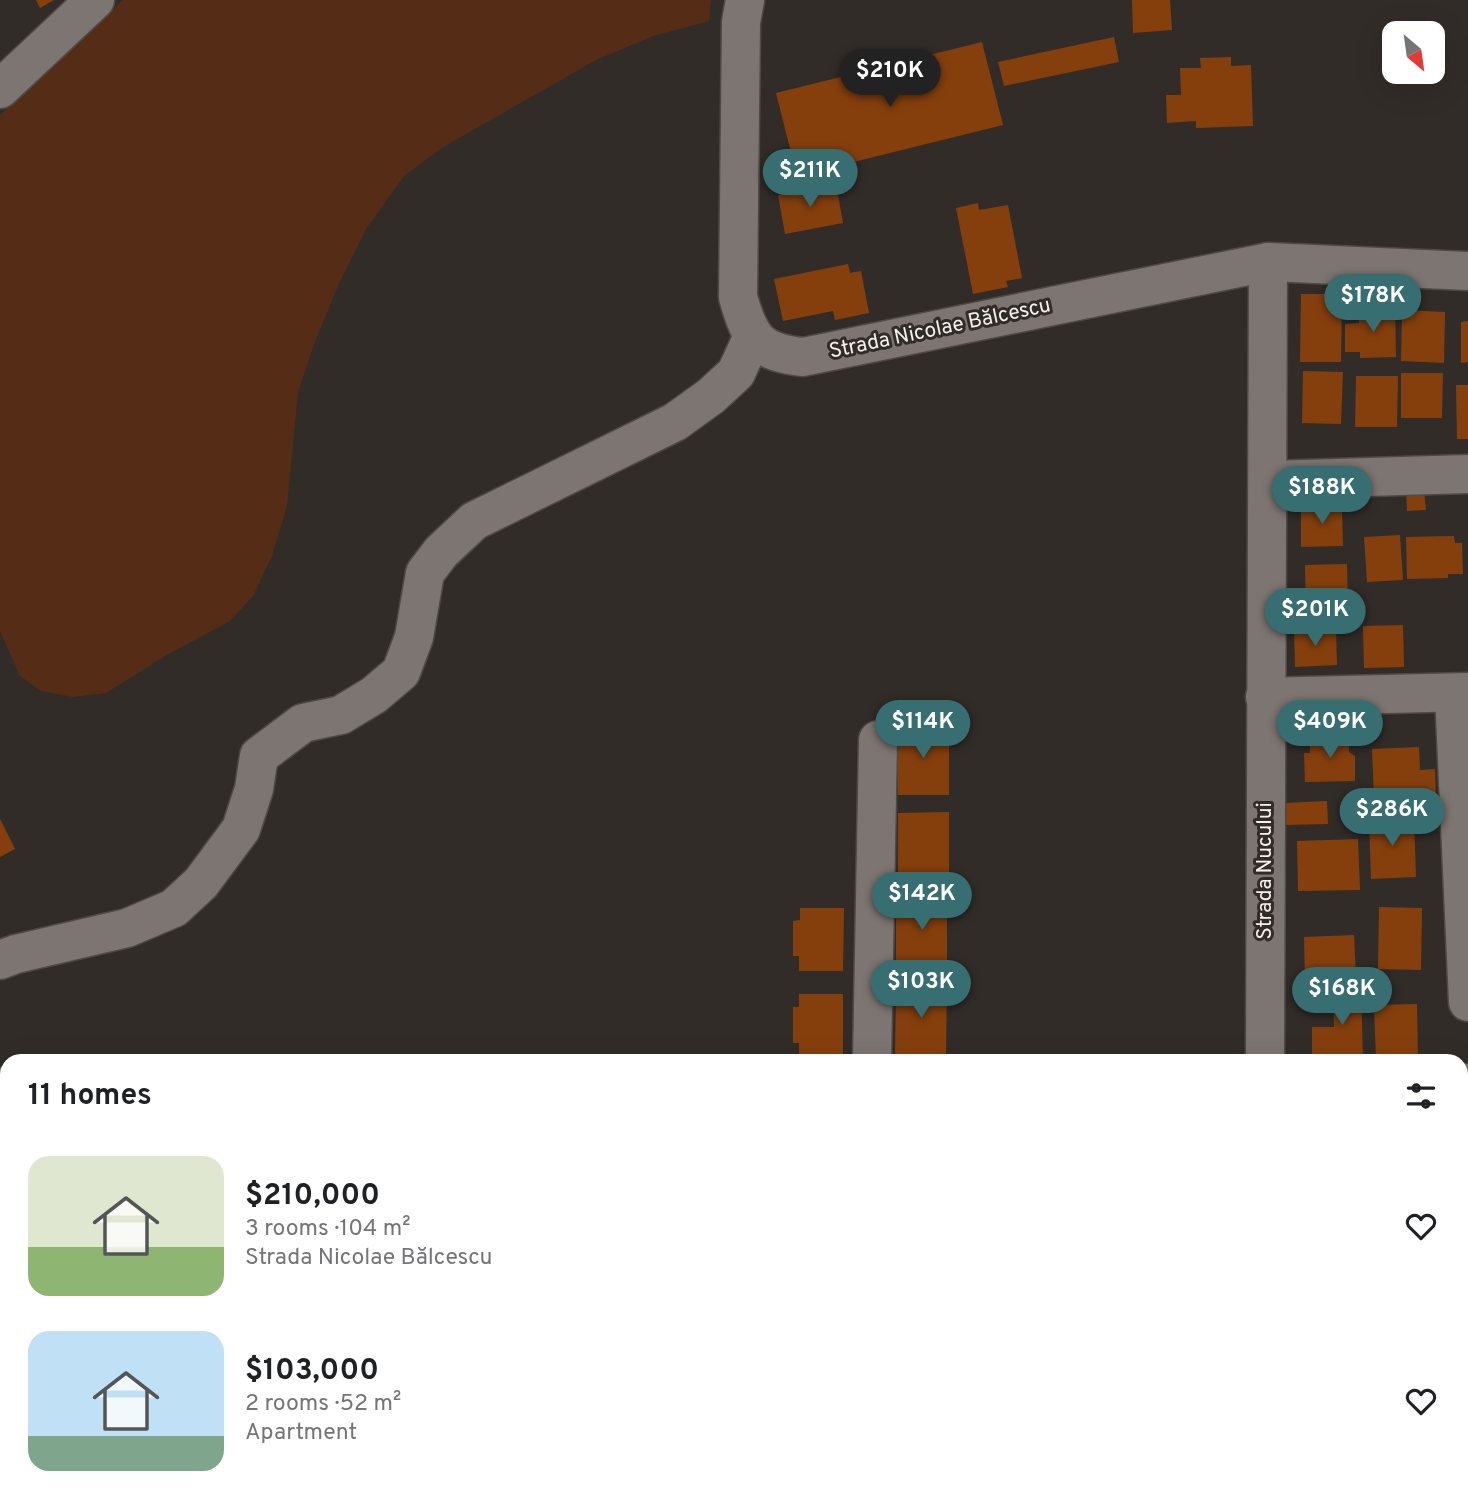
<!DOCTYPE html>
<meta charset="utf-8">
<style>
:root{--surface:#fff;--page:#f2f2f2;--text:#202124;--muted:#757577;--accent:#366e72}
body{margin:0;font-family:Overpass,sans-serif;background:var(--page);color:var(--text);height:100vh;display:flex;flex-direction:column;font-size:26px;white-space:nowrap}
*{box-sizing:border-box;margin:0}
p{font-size:23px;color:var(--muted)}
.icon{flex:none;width:38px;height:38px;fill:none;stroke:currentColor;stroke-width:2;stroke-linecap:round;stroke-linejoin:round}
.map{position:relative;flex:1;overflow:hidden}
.details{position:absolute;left:0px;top:1054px;width:1468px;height:450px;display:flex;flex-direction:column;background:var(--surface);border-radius:21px 21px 0 0;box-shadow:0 7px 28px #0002}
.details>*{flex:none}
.needle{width:46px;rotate:151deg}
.controls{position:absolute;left:1382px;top:21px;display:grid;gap:14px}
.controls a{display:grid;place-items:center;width:63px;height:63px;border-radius:14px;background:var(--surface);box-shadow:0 7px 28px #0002;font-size:35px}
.price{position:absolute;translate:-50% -60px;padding:0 16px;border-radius:24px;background:var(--accent);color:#fff;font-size:23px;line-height:46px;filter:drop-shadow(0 2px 4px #0008)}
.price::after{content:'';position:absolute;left:50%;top:42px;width:21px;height:16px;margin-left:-10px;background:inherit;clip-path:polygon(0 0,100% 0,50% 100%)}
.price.selected{background:#222;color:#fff}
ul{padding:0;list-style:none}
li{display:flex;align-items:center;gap:21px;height:175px;padding:0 28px}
li span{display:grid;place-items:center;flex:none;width:196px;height:140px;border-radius:21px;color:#555}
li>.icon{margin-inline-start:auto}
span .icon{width:84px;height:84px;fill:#fffc;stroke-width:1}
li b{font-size:30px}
h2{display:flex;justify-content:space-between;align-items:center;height:84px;padding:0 28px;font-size:30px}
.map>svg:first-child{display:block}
.green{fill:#552d17}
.building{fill:#853f0d}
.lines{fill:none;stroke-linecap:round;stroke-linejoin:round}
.minor-casing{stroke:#4f4946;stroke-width:41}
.minor{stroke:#7d7571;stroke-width:38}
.labels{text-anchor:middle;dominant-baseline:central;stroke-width:6;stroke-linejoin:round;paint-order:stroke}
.street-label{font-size:21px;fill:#f5f1ee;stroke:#322c28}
</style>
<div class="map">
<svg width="1468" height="1502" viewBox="0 0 1468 1502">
<rect width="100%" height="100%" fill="#322c28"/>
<!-- green -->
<g class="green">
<path d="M123,0H711L709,21L653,36L596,60L443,147L404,176L366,229L340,281L314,344L298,392L287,506L272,556L253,596L230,621L165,656L106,693L73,697L41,691L20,676L0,631V115Z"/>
<path d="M1468,1110V1182L1461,1184V1114Z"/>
<path d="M1466,1228L1468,1229V1425L1461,1433V1229Z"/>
<path d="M1278,1496H1407L1402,1502H1278Z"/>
</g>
<!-- building -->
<g class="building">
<path d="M36,0H54L40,8Z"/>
<path d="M1132,0H1170L1172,30L1133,33Z"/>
<path d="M1114,37L1119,62L1004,86L998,62Z"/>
<path d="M982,42L1003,125L797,176L776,93Z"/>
<path d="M1231,57V66L1251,65L1253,126L1196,128V121L1167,123L1166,95H1181L1180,68H1201L1200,58Z"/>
<path d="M836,184L843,223L785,234L778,195Z"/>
<path d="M978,203L979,210L1008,205L1022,278L1006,281L1008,287L973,294L956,208Z"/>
<path d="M848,264L850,273L861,271L869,313L835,320L833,311L783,321L774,279Z"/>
<path d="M1301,294H1342L1341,362H1300Z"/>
<path d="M1395,309L1396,357L1360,358V352H1345V324L1359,323V310Z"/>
<path d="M1402,310L1445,312L1444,363L1401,361Z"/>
<path d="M1468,321V362L1461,363V322Z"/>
<path d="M1303,371L1343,372L1341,424L1302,423Z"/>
<path d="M1401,373H1443L1442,418H1401Z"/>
<path d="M1356,376H1398L1397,427H1355Z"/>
<path d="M1456,385H1468V439H1457Z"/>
<path d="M1424,490L1426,510L1407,511L1406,491Z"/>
<path d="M1313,502H1332V509H1342L1343,546L1301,547V510H1313Z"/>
<path d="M1400,535L1403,580L1367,582L1364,537Z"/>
<path d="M1454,536L1455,543H1462L1463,574H1448V578L1407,579L1406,537Z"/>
<path d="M1347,564L1348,611L1306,612L1305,565Z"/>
<path d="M1403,625L1404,667L1364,668L1363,626Z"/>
<path d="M1336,629L1337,665L1295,667L1294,630Z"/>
<rect x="898" y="724" width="51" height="71"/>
<path d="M1317,734H1349V752L1355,756V781L1305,782L1304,753H1310V743L1317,739Z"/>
<path d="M1419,747L1420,770L1435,769L1436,796L1374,798L1372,749Z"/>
<path d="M1327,801L1328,824L1285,825L1284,803Z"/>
<path d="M949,812V884H898V813Z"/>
<path d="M1414,818L1416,877L1371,879L1369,820Z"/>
<path d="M0,819L15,849L0,857Z"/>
<path d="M1358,839L1360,890L1298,891L1297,841Z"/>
<rect x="896" y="896" width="51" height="72"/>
<path d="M1379,907L1422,908L1421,970L1378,969Z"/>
<path d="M800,908H844L843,971H799V956H793V921L800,920Z"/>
<path d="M1354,935L1356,977L1305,979L1304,937Z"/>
<path d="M1361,983L1363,1060H1312V1027H1334L1333,984Z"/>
<path d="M896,984H947L946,1055H895Z"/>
<path d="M799,994H843V1057H799V1043H793V1007H799Z"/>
<path d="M1417,1004L1418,1060H1376L1374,1005Z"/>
<rect x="278" y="1496" width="93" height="6"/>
<path d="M890,1498L941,1499V1502H890Z"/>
</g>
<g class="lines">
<!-- minor casing -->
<g class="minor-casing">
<g id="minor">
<path d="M745,0L741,22L738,297C750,340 759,352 803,357L1268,262L1468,271"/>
<path d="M0,89L95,0"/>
<path d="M1269,480L1468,474"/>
<path d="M1454,693L1468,1002"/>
<path d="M1265,697L1468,692"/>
<path d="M0,960L16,954L127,928L174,908L201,883L241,829L254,789L259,756L303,723L341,715L374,695L401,672L414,637L425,573L441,552L474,521L675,422L711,396L736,373L753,336"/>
<path d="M872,1060L878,740"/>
<path d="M1265,1060L1268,262"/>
<path d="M0,1087L7,1107"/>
<path d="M1461,1091L1468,1083"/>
<path d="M1461,1206L1468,1204"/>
<path d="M1461,1469L1468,1461"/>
<path d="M87,1496L88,1502"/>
<path d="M256,1502L257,1496"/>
<path d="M435,1502V1496"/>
<path d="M558,1502V1496"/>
<path d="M863,1502V1496"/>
<path d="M1263,1502V1496"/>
<path d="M1434,1502L1439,1496"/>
</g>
</g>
<!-- minor -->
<use href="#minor" class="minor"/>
</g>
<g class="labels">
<!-- street labels -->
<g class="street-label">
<text transform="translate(940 329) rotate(-12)">Strada Nicolae Bălcescu</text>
<text transform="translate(1265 871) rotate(-90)">Strada Nucului</text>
</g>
</g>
</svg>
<div class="controls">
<a><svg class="needle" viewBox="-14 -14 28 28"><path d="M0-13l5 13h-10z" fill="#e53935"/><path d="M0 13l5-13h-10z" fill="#757577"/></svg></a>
</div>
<b class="price selected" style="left:890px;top:109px">$210K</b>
<b class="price" style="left:810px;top:209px">$211K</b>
<b class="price" style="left:1373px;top:334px">$178K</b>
<b class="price" style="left:1322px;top:526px">$188K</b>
<b class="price" style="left:1315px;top:648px">$201K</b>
<b class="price" style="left:923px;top:760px">$114K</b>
<b class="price" style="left:1330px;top:760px">$409K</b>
<b class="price" style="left:1392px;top:848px">$286K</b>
<b class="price" style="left:922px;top:932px">$142K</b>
<b class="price" style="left:921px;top:1020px">$103K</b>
<b class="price" style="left:1342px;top:1027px">$168K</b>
<section class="details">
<h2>11 homes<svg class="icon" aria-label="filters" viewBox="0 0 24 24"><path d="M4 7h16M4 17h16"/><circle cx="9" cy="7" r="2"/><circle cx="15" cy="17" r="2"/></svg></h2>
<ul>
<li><span style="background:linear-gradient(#dfe7d0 65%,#8fb573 0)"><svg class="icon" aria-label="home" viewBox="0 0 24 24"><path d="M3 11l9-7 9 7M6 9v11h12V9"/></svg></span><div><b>$210,000</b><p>3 rooms · 104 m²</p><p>Strada Nicolae Bălcescu</p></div><svg class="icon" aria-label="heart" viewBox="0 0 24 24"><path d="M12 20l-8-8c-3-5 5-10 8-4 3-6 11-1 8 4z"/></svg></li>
<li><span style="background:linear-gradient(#bfe0f5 75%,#7fa58c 0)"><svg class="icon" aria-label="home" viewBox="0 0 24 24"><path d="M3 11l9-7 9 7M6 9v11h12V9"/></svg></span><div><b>$103,000</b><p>2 rooms · 52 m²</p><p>Apartment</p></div><svg class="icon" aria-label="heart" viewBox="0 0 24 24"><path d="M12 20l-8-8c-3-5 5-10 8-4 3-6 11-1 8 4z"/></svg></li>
</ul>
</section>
</div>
